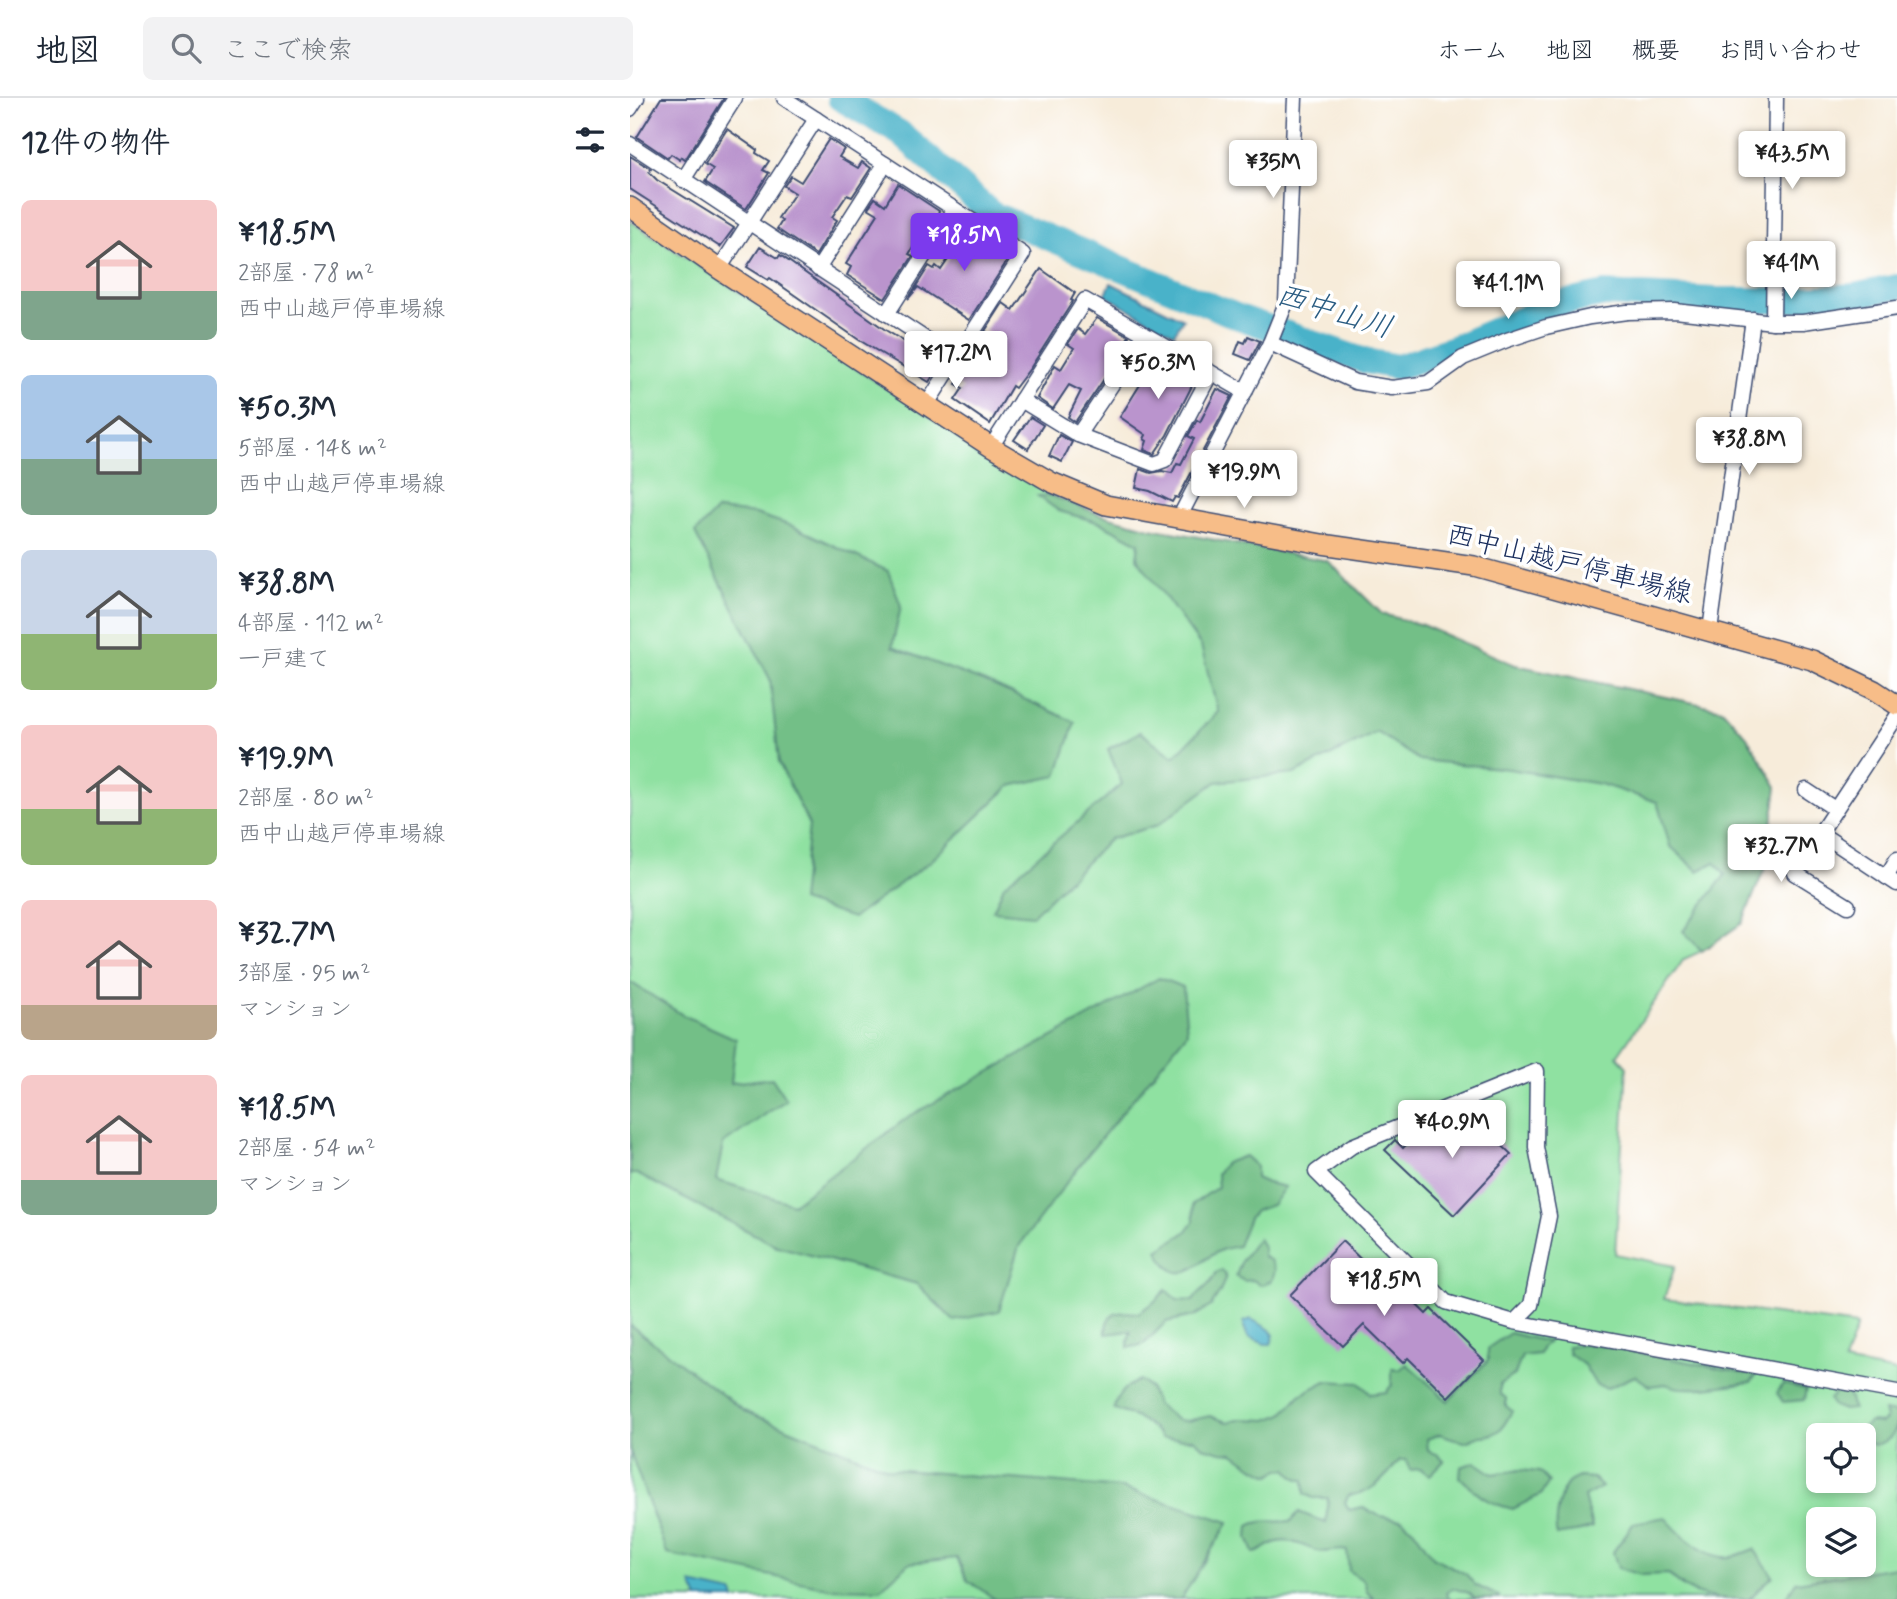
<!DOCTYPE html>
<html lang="ja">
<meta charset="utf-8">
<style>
:root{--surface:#fff;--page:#f2f2f3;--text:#1f2937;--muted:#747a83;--line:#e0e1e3;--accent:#7c3aed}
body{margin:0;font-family:Mynerve,"Klee One",sans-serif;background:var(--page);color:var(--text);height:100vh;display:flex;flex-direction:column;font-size:26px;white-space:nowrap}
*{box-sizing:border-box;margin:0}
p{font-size:23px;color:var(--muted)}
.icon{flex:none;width:38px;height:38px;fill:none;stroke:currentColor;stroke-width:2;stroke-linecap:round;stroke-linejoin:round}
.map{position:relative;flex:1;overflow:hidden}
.drawer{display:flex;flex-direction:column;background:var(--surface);width:630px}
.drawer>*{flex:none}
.fabs{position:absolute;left:1176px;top:1325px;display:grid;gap:14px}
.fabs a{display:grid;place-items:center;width:70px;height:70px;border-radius:10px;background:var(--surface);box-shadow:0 4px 10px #0003;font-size:35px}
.price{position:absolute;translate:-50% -60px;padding:0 16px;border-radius:7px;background:#fff;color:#222;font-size:23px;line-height:46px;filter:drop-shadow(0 2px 4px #0008)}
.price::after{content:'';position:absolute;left:50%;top:42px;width:21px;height:16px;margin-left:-10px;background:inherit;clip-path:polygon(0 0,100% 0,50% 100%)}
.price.current{background:var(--accent);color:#fff}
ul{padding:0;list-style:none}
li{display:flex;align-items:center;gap:21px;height:175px;padding:0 21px}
li span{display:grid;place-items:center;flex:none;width:196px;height:140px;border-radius:10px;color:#555}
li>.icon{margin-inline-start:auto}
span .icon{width:84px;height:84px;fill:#fffc;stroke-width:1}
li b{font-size:30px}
h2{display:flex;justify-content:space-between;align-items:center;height:84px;padding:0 21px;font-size:30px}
header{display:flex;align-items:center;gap:42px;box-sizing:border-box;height:98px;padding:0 35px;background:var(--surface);border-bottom:2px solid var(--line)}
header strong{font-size:33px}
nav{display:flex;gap:38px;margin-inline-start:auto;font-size:24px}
.search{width:490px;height:63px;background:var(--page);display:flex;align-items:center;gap:18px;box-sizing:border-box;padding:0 24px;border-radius:10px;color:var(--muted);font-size:26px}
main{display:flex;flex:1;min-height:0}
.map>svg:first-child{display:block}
.green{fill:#8fe1a1;stroke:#558880;stroke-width:2;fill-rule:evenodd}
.forest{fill:#73bf87;stroke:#477772;stroke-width:2}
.water{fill:#4ab2c9;stroke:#327094;stroke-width:2}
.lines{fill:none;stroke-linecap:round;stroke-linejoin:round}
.river{stroke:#4ab2c9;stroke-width:26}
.building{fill:#ba94cd}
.minor-casing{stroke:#3c4b71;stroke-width:17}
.major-casing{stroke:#3c4b71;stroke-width:22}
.minor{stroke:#fff;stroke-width:14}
.major{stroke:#f7bd88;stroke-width:19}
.labels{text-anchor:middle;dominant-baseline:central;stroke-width:7;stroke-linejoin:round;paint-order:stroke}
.street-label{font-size:28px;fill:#1b2f5e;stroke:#fff}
.water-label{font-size:30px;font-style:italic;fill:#2b5d83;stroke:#fff}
</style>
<header>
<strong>地図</strong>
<div class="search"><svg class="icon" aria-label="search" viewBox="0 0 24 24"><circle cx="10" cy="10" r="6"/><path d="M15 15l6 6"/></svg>ここで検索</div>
<nav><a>ホーム</a><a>地図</a><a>概要</a><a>お問い合わせ</a></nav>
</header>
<main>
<section class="drawer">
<h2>12件の物件<svg class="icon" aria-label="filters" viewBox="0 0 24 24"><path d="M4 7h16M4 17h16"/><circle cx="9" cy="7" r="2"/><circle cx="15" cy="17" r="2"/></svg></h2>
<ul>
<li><span style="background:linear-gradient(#f6c9c9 65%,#7fa58c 0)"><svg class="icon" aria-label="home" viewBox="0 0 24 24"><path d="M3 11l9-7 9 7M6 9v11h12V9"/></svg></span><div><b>¥18.5M</b><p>2部屋 · 78 m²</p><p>西中山越戸停車場線</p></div></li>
<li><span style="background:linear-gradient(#a9c7e8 60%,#7fa58c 0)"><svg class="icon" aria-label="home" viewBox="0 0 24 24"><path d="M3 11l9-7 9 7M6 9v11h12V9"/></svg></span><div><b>¥50.3M</b><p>5部屋 · 148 m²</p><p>西中山越戸停車場線</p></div></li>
<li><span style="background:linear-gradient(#c9d6e8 60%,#8fb573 0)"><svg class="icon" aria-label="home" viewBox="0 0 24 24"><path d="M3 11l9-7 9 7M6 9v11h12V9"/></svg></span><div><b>¥38.8M</b><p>4部屋 · 112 m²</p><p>一戸建て</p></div></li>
<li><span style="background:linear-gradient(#f6c9c9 60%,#8fb573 0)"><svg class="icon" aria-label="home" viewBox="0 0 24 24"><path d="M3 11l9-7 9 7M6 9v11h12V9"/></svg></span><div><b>¥19.9M</b><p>2部屋 · 80 m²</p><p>西中山越戸停車場線</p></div></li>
<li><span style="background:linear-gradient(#f6c9c9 75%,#b9a48a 0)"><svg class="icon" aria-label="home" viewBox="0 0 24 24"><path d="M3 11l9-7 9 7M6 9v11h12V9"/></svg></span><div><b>¥32.7M</b><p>3部屋 · 95 m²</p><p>マンション</p></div></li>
<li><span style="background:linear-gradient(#f6c9c9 75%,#7fa58c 0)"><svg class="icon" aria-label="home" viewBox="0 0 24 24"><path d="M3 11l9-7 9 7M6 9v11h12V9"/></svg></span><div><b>¥18.5M</b><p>2部屋 · 54 m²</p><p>マンション</p></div></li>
</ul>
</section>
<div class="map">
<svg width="1267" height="1501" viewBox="0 0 1267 1501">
<rect width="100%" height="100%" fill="#fff"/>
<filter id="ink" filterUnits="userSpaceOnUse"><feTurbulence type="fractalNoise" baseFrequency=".0143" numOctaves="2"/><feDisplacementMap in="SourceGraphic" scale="14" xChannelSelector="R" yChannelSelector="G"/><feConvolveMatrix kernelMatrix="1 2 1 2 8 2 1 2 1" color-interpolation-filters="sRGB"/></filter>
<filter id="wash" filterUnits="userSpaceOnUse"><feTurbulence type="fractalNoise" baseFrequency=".00686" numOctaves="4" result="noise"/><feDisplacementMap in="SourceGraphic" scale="28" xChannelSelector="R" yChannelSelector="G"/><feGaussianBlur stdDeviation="1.57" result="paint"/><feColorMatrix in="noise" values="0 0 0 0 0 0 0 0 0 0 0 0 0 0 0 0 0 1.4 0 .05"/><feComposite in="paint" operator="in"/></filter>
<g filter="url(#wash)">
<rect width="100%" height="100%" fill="#f7ecda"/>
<!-- green -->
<path class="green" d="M0,123L420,397L472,417L520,430L698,463L752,516L792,527L885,567L1092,611L1117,639L1147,689L1136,767L1112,825L1072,853L1054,861L987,958L997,969L985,1156L1045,1168L1034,1201L1227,1227L1214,1264L1267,1274V1501H0ZM1188,1337H1234V1382H1188ZM1188,1421H1234V1466H1188Z"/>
<!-- forest -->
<g class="forest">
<path d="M420,397L472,417L520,430L698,463L752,516L792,527L885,567L1092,611L1117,639L1147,689L1136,767L1112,825L1072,853L1053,833L1095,777L1085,764L1068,773L1040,748L1027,704L970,686L879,671L789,662L747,634L664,676L586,684L528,727L480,741L403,817L363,813L374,787L492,686L478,651L510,634L544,659L588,614L571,548L507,460L509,445L471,425L429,413L408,398Z"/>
<path d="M87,412L126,416L162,428L258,473L271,508L262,549L363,587L445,624L427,678L380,688L301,763L223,820L171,803L179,727L149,665L140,581L65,435Z"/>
<path d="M529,880L553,889L557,935L459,1055L389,1148L369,1213L324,1223L287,1186L147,1148L7,1076H0V884L53,917L106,941L101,985L142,980L156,1002L93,1046L86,1082L163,1106L278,1019Z"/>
<path d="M615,1058L626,1068V1080L637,1085L655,1089L642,1107L625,1113L619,1120L608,1148C603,1149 596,1150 591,1152C567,1162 548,1197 528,1152L556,1134L564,1123L563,1106L588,1089L587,1076L595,1065Z"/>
<path d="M628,1140L633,1149V1158L641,1163L645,1172L642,1183L630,1187L623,1182L614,1183L606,1178L612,1162Z"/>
<path d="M592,1172L596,1178L590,1194L581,1208L564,1218L536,1224L514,1246L498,1250V1242L501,1233L476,1236C475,1213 489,1213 508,1215L524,1204L536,1192L547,1202L563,1203C570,1190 581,1189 586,1175Z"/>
<path d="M0,1227L114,1313L260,1371L492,1390L599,1424L551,1501H365L337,1482L327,1460L279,1465L250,1491L199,1490L37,1456L0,1353Z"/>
<path d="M880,1235L918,1244L912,1249L909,1256L892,1258L885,1276L870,1286V1296L876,1300V1308L882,1313C873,1330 870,1337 851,1338C846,1339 839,1343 834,1344L810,1336L797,1341L798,1353L807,1356L814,1363L800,1377L790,1371L780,1372L776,1362H770C756,1378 742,1397 719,1397L715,1404L719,1412L732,1409L750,1418L772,1422L784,1432L803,1459L836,1476L845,1487L870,1499V1501H845L839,1495L822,1490L816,1495L818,1501H744L737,1494L734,1483L719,1473L717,1453C707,1450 698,1456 688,1453C673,1449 662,1439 644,1445C636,1448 632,1454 624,1455L618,1439L619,1428C631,1420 646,1425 661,1423L669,1414L696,1425L698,1400H683L675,1396L674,1382L666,1380L657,1371H650L640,1377L623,1369L603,1355L591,1354L573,1349L563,1341L531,1340C523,1325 501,1316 484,1312C485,1297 496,1288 510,1282L520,1290L526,1306L547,1322L557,1323L580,1318L597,1324L614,1321L637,1322L653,1316L670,1297L696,1283L729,1285L741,1296L756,1294L762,1287V1271L769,1272L777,1266L818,1303L858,1262V1250Z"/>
<path d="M965,1246L1126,1277L1121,1284C1100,1286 1053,1296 1036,1286L1020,1288L1005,1278L978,1290L966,1287L954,1267L939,1256L937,1248Z"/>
<path d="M1153,1286L1176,1291L1174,1302L1153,1304L1147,1295Z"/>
<path d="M1206,1293L1218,1295L1223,1311L1213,1312L1203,1308L1199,1302Z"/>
<path d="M1254,1313L1267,1315C1267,1333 1264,1343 1244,1347L1234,1341L1230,1331L1240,1324L1251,1325L1256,1321Z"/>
<path d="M845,1364L863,1376L889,1372L909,1374L919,1384L910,1397L883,1411C855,1404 850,1399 830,1379L831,1369Z"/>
<path d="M949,1379L963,1380L972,1389L954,1399L962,1429C951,1435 940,1434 927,1437C923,1425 929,1395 938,1385C941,1382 945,1381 949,1379Z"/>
<path d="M1035,1419C1047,1434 1068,1453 1087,1458C1099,1462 1113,1455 1124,1451L1143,1478L1119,1501C1088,1501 1060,1501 1039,1476L1011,1477L988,1470L983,1454L1004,1425Z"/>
<path d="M1267,1469V1501H1155L1166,1484Z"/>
</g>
<!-- water -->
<g class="water">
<path d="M481,185L553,221L544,236L475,197Z"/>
<path d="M621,1221L639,1231L644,1237L641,1246H635L618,1239L614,1229V1224Z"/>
<path d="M61,1486L103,1495L105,1501H68Z"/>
</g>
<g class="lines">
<!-- river -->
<path class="river" d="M210,0L270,35L362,116L606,218L735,263L768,269L826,249L924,207L975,196L1085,202H1156L1224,198L1267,189"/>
</g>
<g id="blocks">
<!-- building -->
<g class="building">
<path d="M31,0H94L55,62L51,59L50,62L41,56L38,60L7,39Z"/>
<path d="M97,31L127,52L126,55L139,63L133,72L139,75L116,111L75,84L83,71L75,66Z"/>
<path d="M199,41L214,51L209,59L228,70L232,64L241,70L222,99L217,97L202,119L207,122L186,157L147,131L152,123L148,120L165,95L154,88L161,78L171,84Z"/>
<path d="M0,58L21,71L19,74L27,82L104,130L90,149L0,91Z"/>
<path d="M268,86L309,113L298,133L295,131L279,156L283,158L255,201L217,177L221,169L216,166L248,116L238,110L245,100L255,107Z"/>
<path d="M324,128L335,135L337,131L379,160L339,222L288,189L278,201L299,168L304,171L306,168L311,172L325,151L314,145Z"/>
<path d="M130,149L148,160L150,157L257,233L311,266L299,284L229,242L140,180L138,182L117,169Z"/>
<path d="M411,171L445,195L441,202L443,203L401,269L385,290L382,288L360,326L325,302L333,290L326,286L347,253L354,258L366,240L355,233L373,205L383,212Z"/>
<path d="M467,220L499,238L484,262L482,269L445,324L438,319L451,293L439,287L423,311L407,300L425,267L431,271L444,250L438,246L448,231L455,236Z"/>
<path d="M618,238L630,243L620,262L605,256L610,243L615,245Z"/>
<path d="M525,256L544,268L545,266L567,278L537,337L524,356L514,352L517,343L514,341L516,337L490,319L518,274L515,272Z"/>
<path d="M587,291L602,298L548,400L545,399L542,404L520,393L506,390L510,371L521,375L532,373L542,375L547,365L551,366L564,341L558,338L567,322L570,324Z"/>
<path d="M400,319L413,327L398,351L384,342Z"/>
<path d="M429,337L442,344L432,364L419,358Z"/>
<path d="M835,1012L881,1056L824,1117L755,1052L765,1042L773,1050L791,1031L796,1035L809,1023L817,1031Z"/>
<path d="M712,1143L752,1182L756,1177L796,1216L801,1211L854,1262L818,1299L778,1260L773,1265L734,1227L713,1248L660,1197Z"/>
</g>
</g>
</g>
<g filter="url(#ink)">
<use href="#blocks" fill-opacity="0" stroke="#3c4b71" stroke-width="2"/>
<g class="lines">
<!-- minor casing -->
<g class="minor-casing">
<g id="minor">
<path d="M154,0L393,156L297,306"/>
<path d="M0,11L7,0"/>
<path d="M0,46L326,261"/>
<path d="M53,82L105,0"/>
<path d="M89,171L186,21"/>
<path d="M188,171L255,66"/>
<path d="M257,216L324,111"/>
<path d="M1143,224L1146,0"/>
<path d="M640,245L725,284L762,290L798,285L833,260L877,242L916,229L960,219L997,214L1045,213L1143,224H1173L1267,210"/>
<path d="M391,302L448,337L524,366L535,362L581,275"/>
<path d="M448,337L515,237"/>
<path d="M361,349L455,202L615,294"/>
<path d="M549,420L640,245L656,205L665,0"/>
<path d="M1080,532L1123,221"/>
<path d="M1267,618L1190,735L1267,786"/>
<path d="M1176,692L1205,711"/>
<path d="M1190,735L1165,775L1218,808"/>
<path d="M1256,779L1267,761"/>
<path d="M884,1224L901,1207L919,1118L906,1049L907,973L722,1048L686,1074L816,1204L884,1224L1267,1294"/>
</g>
</g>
<!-- major casing -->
<g class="major-casing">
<path id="major" d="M0,109L89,171L361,349L421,384L476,407L692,446L844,468L1182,562L1244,592L1267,607"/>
</g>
<!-- minor -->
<use href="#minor" class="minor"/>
<!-- major -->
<use href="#major" class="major"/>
</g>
</g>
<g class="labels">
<!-- street labels -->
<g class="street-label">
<text transform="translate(939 467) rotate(14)">西中山越戸停車場線</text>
</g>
<!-- water labels -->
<g class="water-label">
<text transform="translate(704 214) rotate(17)">西中山川</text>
</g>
</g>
</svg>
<div class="fabs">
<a><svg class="icon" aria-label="locate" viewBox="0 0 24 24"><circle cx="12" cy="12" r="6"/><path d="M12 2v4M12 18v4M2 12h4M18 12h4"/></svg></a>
<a><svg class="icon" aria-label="layers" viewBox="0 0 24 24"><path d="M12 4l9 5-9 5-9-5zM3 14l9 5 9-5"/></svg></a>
</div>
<b class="price" style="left:1162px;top:93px">¥43.5M</b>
<b class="price" style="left:643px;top:102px">¥35M</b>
<b class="price current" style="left:334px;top:175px">¥18.5M</b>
<b class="price" style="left:1161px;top:203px">¥41M</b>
<b class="price" style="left:878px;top:223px">¥41.1M</b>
<b class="price" style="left:326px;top:293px">¥17.2M</b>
<b class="price" style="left:528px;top:303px">¥50.3M</b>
<b class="price" style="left:1119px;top:379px">¥38.8M</b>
<b class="price" style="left:614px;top:412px">¥19.9M</b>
<b class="price" style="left:1151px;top:786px">¥32.7M</b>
<b class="price" style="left:822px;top:1062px">¥40.9M</b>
<b class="price" style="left:754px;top:1220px">¥18.5M</b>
</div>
</main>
